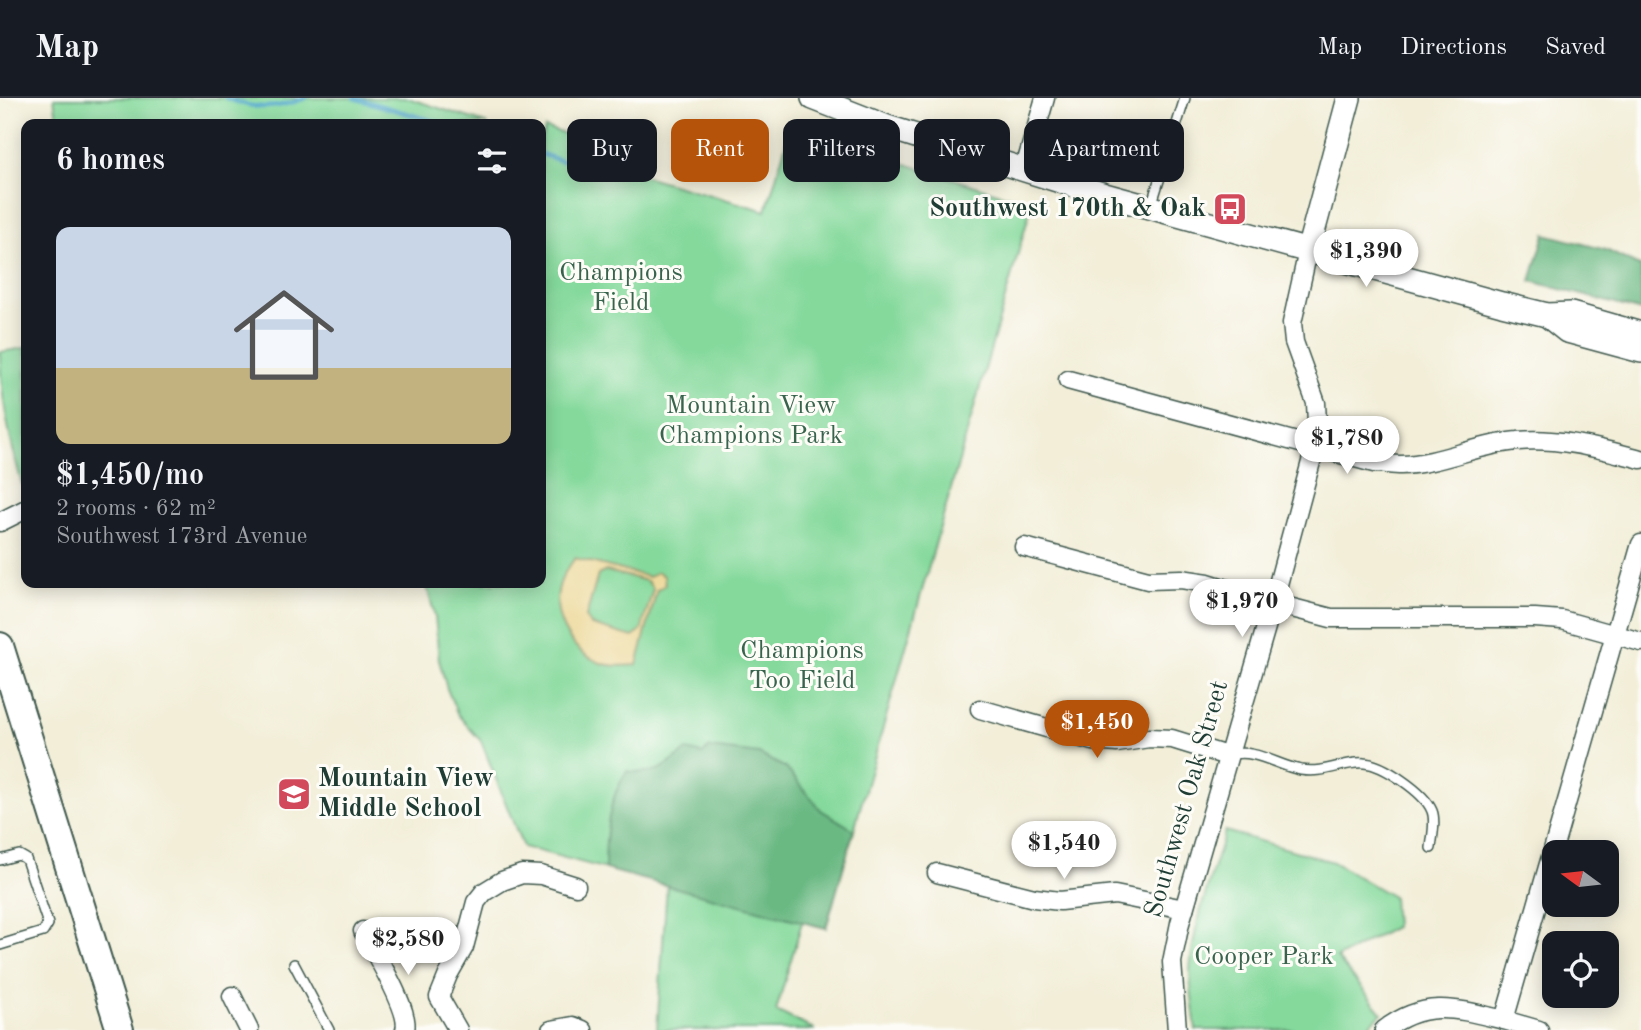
<!DOCTYPE html>
<meta charset="utf-8">
<style>
:root{--surface:#171b24;--page:#20242c;--text:#f1f3f6;--muted:#9ea1a6;--line:#363941;--accent:#b45309}
body{margin:0;font-family:"Old Standard TT",serif;background:var(--page);color:var(--text);height:100vh;display:flex;flex-direction:column;font-size:26px;white-space:nowrap}
*{box-sizing:border-box;margin:0}
p{font-size:23px;color:var(--muted)}
.icon{flex:none;width:38px;height:38px;fill:none;stroke:currentColor;stroke-width:2;stroke-linecap:round;stroke-linejoin:round}
.map{position:relative;flex:1;overflow:hidden}
.sheet{position:absolute;left:21px;top:21px;width:525px;height:469px;display:flex;flex-direction:column;background:var(--surface);border-radius:14px;box-shadow:0 4px 18px #0003}
.sheet>*{flex:none}
.guide{position:absolute;left:567px;top:21px;width:665px;height:63px;display:flex;gap:14px}
.needle{width:46px;rotate:285deg}
.tools{position:absolute;left:1542px;top:742px;display:grid;gap:14px}
.tools a{display:grid;place-items:center;width:77px;height:77px;border-radius:14px;background:var(--surface);box-shadow:0 4px 18px #0003;font-size:35px}
.price{position:absolute;translate:-50% -60px;padding:0 16px;border-radius:24px;background:#fff;color:#222;font-size:23px;line-height:46px;filter:drop-shadow(0 2px 4px #0008)}
.price::after{content:'';position:absolute;left:50%;top:42px;width:21px;height:16px;margin-left:-10px;background:inherit;clip-path:polygon(0 0,100% 0,50% 100%)}
.price.on{background:var(--accent);color:#fff}
ul{padding:0;list-style:none}
li{display:grid;align-content:center;gap:14px;height:371px;padding:0 35px}
li span{display:grid;place-items:center;height:217px;border-radius:14px;color:#555}
li>.icon{margin-inline-start:auto}
span .icon{width:126px;height:126px;fill:#fffc;stroke-width:1}
li b{font-size:30px}
h2{display:flex;justify-content:space-between;align-items:center;height:84px;padding:0 35px;font-size:30px}
.chip{padding:0 24px;border-radius:14px;background:var(--surface);box-shadow:0 4px 18px #0003;font-size:24px;line-height:63px}
.chip.on{background:var(--accent);color:#fff}
header{display:flex;align-items:center;gap:42px;box-sizing:border-box;height:98px;padding:0 35px;background:var(--surface);border-bottom:2px solid var(--line)}
header strong{font-size:33px}
nav{display:flex;gap:38px;margin-inline-start:auto;font-size:24px}
.map>svg:first-child{display:block}
.green{fill:#84d99b;stroke:#528b68;stroke-width:2}
.forest{fill:#6bb983;stroke:#457b5c;stroke-width:2}
.sand{fill:#eeda9e;stroke:#868c69;stroke-width:2;fill-rule:evenodd}
.lines{fill:none;stroke-linecap:round;stroke-linejoin:round}
.stream{stroke:#4ba6c9;stroke-width:4.5}
.lane-casing{stroke:#3f584d;stroke-width:12}
.street-casing{stroke:#3f584d;stroke-width:21}
.secondary-casing{stroke:#3f584d;stroke-width:26}
.primary-casing{stroke:#3f584d;stroke-width:30}
.lane{stroke:#fff;stroke-width:9}
.street{stroke:#fff;stroke-width:18}
.secondary{stroke:#fff;stroke-width:23}
.primary{stroke:#fff;stroke-width:26}
.labels{text-anchor:middle;dominant-baseline:central;stroke-width:6;stroke-linejoin:round;paint-order:stroke}
.poi-label{font-size:26px;font-weight:bold;fill:#1f3d34;stroke:#fdfcf7;text-anchor:end}
.park-label{font-size:26px;fill:#38644e;stroke:#fdfcf7}
.street-label{font-size:26px;fill:#1f3d34;stroke:#fdfcf7}
</style>
<header>
<strong>Map</strong>
<nav><a>Map</a><a>Directions</a><a>Saved</a></nav>
</header>
<div class="map">
<svg width="1641" height="932" viewBox="0 0 1641 932">
<rect width="100%" height="100%" fill="#fdfcf7"/>
<filter id="ink" filterUnits="userSpaceOnUse"><feTurbulence type="fractalNoise" baseFrequency=".0143" numOctaves="2"/><feDisplacementMap in="SourceGraphic" scale="14" xChannelSelector="R" yChannelSelector="G"/><feConvolveMatrix kernelMatrix="1 2 1 2 8 2 1 2 1" color-interpolation-filters="sRGB"/></filter>
<filter id="wash" filterUnits="userSpaceOnUse"><feTurbulence type="fractalNoise" baseFrequency=".00686" numOctaves="4" result="noise"/><feDisplacementMap in="SourceGraphic" scale="28" xChannelSelector="R" yChannelSelector="G"/><feGaussianBlur stdDeviation="1.57" result="paint"/><feColorMatrix in="noise" values="0 0 0 0 0 0 0 0 0 0 0 0 0 0 0 0 0 1.4 0 .05"/><feComposite in="paint" operator="in"/></filter>
<g filter="url(#wash)">
<rect width="100%" height="100%" fill="#f2eed8"/>
<!-- green -->
<g class="green">
<path d="M54,0H408L488,26H58Z"/>
<path d="M792,25L837,42C850,35 871,47 885,52L884,59L1032,106L826,830L802,824L776,913L815,932H657L667,787L523,749L481,643L458,617L447,591L439,562L435,518L426,485H541V43L545,30L639,57L634,75L766,113Z"/>
<path d="M25,250L26,259V400C12,353 0,303 0,254Z"/>
<path d="M1225,733L1333,764L1393,799L1395,829L1337,860L1382,915L1364,932H1196C1194,912 1190,892 1190,872C1193,825 1212,778 1225,733Z"/>
</g>
<!-- forest -->
<g class="forest">
<path d="M1545,136L1606,152L1641,169V213L1531,183Z"/>
<path d="M710,650L759,656L786,670L821,712L854,732L826,830L605,771C605,738 608,700 627,673C655,678 665,670 687,652L702,656Z"/>
</g>
<!-- sand -->
<path class="sand" d="M575,460L649,479L657,474L664,478L665,487L657,492L637,567C626,568 615,569 604,566C568,555 546,513 563,478C566,472 571,466 575,460ZM606,473L647,483L653,491L641,533L633,539L591,527L586,519L598,477Z"/>
<g class="lines">
<!-- stream -->
<g class="stream">
<path d="M226,0C258,13 275,11 306,0"/>
<path d="M354,0L444,26"/>
<path d="M541,56L562,63L592,62"/>
</g>
</g>
</g>
<g filter="url(#ink)">
<g class="lines">
<!-- lane casing -->
<g class="lane-casing">
<g id="lane">
<path d="M1151,108L1185,0"/>
<path d="M1229,657C1256,650 1275,667 1301,672C1325,676 1345,663 1364,665C1383,666 1425,695 1432,713C1436,723 1432,740 1431,750"/>
<path d="M0,762L19,757L26,761L48,826L43,834L0,847"/>
<path d="M294,866L329,932"/>
</g>
</g>
<!-- street casing -->
<g class="street-casing">
<g id="street">
<path d="M1024,73L1045,0"/>
<path d="M1068,282L1374,365C1383,365 1392,367 1401,367C1440,366 1478,346 1518,343C1559,339 1601,351 1641,361"/>
<path d="M0,424L26,411"/>
<path d="M1024,449L1148,482L1181,481L1208,485L1273,505L1331,520H1535L1562,522L1641,544"/>
<path d="M980,611L1092,643L1117,645L1149,640L1172,641L1227,658"/>
<path d="M937,775L1034,800L1060,803L1115,797L1184,811"/>
<path d="M363,833C373,853 411,912 405,932"/>
<path d="M232,898L249,932"/>
<path d="M1504,922L1539,932"/>
<path d="M458,932L439,899L448,877L464,849L476,804L484,794L502,783L522,776L541,777L576,788"/>
<path d="M551,932L573,928L583,932"/>
<path d="M1177,932L1172,864L1180,825L1273,505L1315,349L1317,325L1316,305L1294,244L1292,225L1308,153"/>
<path d="M1384,932C1425,900 1458,911 1504,922L1641,446"/>
</g>
</g>
<!-- secondary casing -->
<g class="secondary-casing">
<g id="secondary">
<path d="M813,0L887,29L1105,97L1502,206L1547,217L1571,216L1641,236"/>
<path d="M1308,153L1349,0"/>
<path d="M1547,217L1567,233L1641,253"/>
</g>
</g>
<!-- primary casing -->
<g class="primary-casing">
<path id="primary" d="M0,548L120,932"/>
</g>
<!-- lane -->
<use href="#lane" class="lane"/>
<!-- street -->
<use href="#street" class="street"/>
<!-- secondary -->
<use href="#secondary" class="secondary"/>
<!-- primary -->
<use href="#primary" class="primary"/>
</g>
</g>
<!-- icons -->
<defs>
<g id="bus-square" transform="scale(1.75)"><rect x="-9" y="-9" width="18" height="18" rx="4" fill="#d1495b" stroke="#fdfcf7"/><path d="M-5-6H5V4H4V6H2V4H-2V6H-4V4H-5ZM-3.5-4V0h7V-4ZM-3.5 1.2v1.5H-2V1.2ZM2 1.2v1.5H3.5V1.2Z" fill="#fff"/></g>
<g id="school-square" transform="scale(1.75)"><rect x="-9" y="-9" width="18" height="18" rx="4" fill="#d1495b" stroke="#fdfcf7"/><path d="M0-5L7-2L0 1L-7-2ZM-4 1L0 2.5L4 1V4Q0 6-4 4Z" fill="#fff"/></g>
</defs>
<g fill-rule="evenodd">
<use href="#bus-square" x="1230" y="111"/>
<use href="#school-square" x="294" y="696"/>
</g>
<g class="labels">
<!-- poi labels -->
<g class="poi-label">
<text x="1206" y="111">Southwest 170th &amp; Oak</text>
<text x="318" y="681" text-anchor="start">Mountain View<tspan x="318" dy="30">Middle School</tspan></text>
</g>
<!-- park labels -->
<g class="park-label">
<text x="621" y="175">Champions<tspan x="621" dy="30">Field</tspan></text>
<text x="751" y="308">Mountain View<tspan x="751" dy="30">Champions Park</tspan></text>
<text x="802" y="553">Champions<tspan x="802" dy="30">Too Field</tspan></text>
<text x="1264" y="859">Cooper Park</text>
</g>
<!-- street labels -->
<g class="street-label">
<text transform="translate(1187 701) rotate(-74)">Southwest Oak Street</text>
</g>
</g>
</svg>
<div class="tools">
<a><svg class="needle" viewBox="-14 -14 28 28"><path d="M0-13l5 13h-10z" fill="#e53935"/><path d="M0 13l5-13h-10z" fill="#9ea1a6"/></svg></a>
<a><svg class="icon" aria-label="locate" viewBox="0 0 24 24"><circle cx="12" cy="12" r="6"/><path d="M12 2v4M12 18v4M2 12h4M18 12h4"/></svg></a>
</div>
<b class="price" style="left:1366px;top:191px">$1,390</b>
<b class="price" style="left:1347px;top:378px">$1,780</b>
<b class="price" style="left:1242px;top:541px">$1,970</b>
<b class="price on" style="left:1097px;top:662px">$1,450</b>
<b class="price" style="left:1064px;top:783px">$1,540</b>
<b class="price" style="left:408px;top:879px">$2,580</b>
<div class="guide">
<a class="chip">Buy</a>
<a class="chip on">Rent</a>
<a class="chip">Filters</a>
<a class="chip">New</a>
<a class="chip">Apartment</a>
</div>
<section class="sheet">
<h2>6 homes<svg class="icon" aria-label="filters" viewBox="0 0 24 24"><path d="M4 7h16M4 17h16"/><circle cx="9" cy="7" r="2"/><circle cx="15" cy="17" r="2"/></svg></h2>
<ul>
<li><span style="background:linear-gradient(#c9d6e8 65%,#c2b280 0)"><svg class="icon" aria-label="home" viewBox="0 0 24 24"><path d="M3 11l9-7 9 7M6 9v11h12V9"/></svg></span><div><b>$1,450/mo</b><p>2 rooms · 62 m²</p><p>Southwest 173rd Avenue</p></div></li>
</ul>
</section>
</div>
